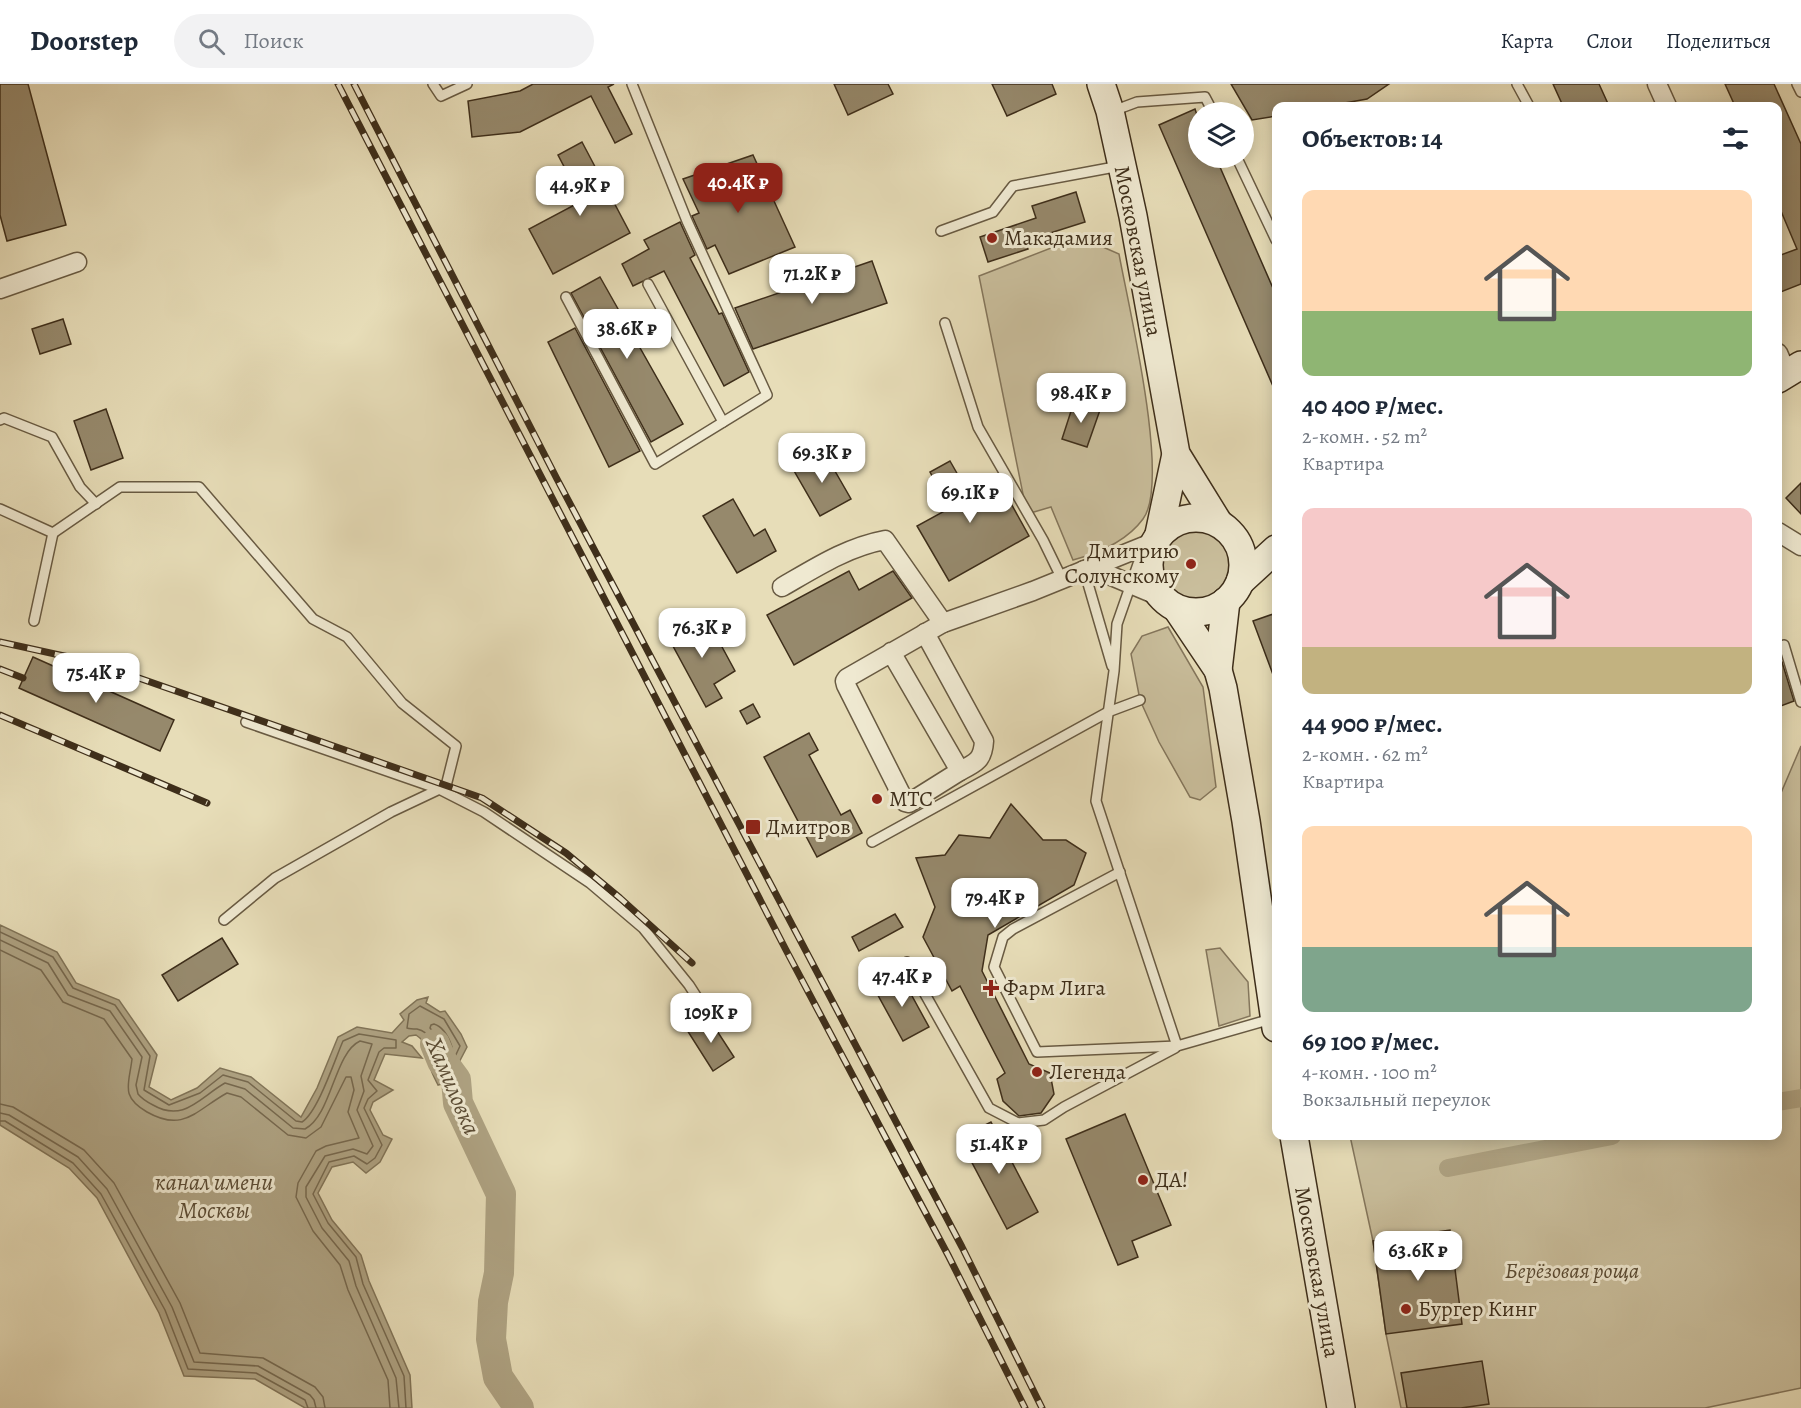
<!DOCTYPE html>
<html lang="ru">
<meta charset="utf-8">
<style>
:root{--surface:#fff;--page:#f2f2f3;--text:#1f2937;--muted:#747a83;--line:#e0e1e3;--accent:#8f2418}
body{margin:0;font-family:Alegreya,serif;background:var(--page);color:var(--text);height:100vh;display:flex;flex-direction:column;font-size:22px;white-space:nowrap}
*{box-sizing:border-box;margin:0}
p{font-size:20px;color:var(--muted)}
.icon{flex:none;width:33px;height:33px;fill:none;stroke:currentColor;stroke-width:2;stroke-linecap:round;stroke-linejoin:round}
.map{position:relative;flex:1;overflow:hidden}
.sheet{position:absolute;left:1272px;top:18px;width:510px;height:1038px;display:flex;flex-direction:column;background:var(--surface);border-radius:12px;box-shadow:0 3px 15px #0003}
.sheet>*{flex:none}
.controls{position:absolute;left:1188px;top:18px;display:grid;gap:12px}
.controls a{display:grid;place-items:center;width:66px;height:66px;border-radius:50%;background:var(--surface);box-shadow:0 3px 15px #0003;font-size:30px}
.price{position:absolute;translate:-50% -51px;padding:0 14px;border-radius:12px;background:#fff;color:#222;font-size:20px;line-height:39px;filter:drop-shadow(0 2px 3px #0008)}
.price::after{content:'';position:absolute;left:50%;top:36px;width:18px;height:14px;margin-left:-9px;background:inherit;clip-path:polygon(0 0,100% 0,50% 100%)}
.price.active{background:var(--accent);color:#fff}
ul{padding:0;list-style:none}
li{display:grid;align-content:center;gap:12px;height:318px;padding:0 30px}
li span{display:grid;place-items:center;height:186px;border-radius:12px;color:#555}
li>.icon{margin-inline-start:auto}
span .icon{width:108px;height:108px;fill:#fffc;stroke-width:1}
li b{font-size:26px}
h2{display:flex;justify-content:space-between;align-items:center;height:72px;padding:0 30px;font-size:26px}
header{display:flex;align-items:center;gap:36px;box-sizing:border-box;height:84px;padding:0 30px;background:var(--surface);border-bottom:2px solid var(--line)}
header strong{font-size:28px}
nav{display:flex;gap:33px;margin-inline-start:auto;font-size:21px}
.search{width:420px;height:54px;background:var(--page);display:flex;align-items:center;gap:15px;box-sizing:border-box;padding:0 21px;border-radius:33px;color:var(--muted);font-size:22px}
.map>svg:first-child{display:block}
.green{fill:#cabf9d;stroke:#84765c;stroke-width:1.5}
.water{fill:#aea282;stroke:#817458;stroke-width:1.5}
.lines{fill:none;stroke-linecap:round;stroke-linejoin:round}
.shore{stroke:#76684e;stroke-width:1.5}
.canal{stroke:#aea282;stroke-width:18}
.river{stroke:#aea282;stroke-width:30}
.building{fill:#96896c;stroke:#3e2e1a;stroke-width:1.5}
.service-casing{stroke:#685a42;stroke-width:12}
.minor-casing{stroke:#685a42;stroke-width:21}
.secondary-casing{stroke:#3e2e1a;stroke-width:30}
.service{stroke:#efe9d1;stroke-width:9}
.minor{stroke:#efe9d1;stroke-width:18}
.secondary{stroke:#efe9d1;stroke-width:27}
.rail-casing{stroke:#3e2e1a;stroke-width:7}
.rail{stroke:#efe9d1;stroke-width:4.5;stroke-dasharray:14;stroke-linecap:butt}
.poi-dot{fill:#8f2418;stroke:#efe9d1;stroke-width:2}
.labels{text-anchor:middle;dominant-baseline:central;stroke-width:6;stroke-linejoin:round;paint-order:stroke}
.poi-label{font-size:22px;fill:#3e2e1a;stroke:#efe9d1;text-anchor:start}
.street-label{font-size:22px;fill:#3e2e1a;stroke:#efe9d1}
.park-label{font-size:22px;font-style:italic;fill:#5a4b34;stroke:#efe9d1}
.water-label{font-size:24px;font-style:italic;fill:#5a4b34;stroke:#efe9d1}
</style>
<header>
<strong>Doorstep</strong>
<div class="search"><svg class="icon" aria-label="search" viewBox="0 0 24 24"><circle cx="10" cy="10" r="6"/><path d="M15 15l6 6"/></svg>Поиск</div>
<nav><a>Карта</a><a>Слои</a><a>Поделиться</a></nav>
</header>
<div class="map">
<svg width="1801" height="1324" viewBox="0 0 1801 1324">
<rect width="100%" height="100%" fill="#e7ddb8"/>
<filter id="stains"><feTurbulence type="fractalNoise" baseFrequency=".00333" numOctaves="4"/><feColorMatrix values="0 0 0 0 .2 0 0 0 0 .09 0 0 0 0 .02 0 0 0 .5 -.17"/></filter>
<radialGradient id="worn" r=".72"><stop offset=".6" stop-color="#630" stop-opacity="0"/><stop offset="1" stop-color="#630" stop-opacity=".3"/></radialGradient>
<!-- green -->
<g class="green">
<path d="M1087,150L1103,163L1119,170C1128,220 1171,398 1143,435C1127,457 1099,469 1073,476L1051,423L1027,430L979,192Z"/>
<circle cx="1196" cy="480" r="42"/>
<path d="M1168,543L1203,603L1216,703L1200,716L1190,713L1159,658L1140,616L1131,570L1142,552Z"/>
<path d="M1801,662V1304L1705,1324H1401L1386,1250L1373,1157L1350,1052H1778V716Z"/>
<path d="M1220,864L1248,898L1250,932L1219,942L1206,866Z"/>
</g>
<!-- water -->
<path class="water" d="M0,841L57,868L76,899L119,916L157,971L149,1003L171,1016L197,1004L220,984L251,993L301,1033L317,1004L338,953L357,943L392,949L404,936L400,930L417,916L428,913L426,919L440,928L445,927L461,950L467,963L454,988L456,996L438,1001C435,995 431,988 430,982C429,967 429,960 416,951L409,952L402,958L412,962L422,974L385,970L374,996L393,1006L373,1018L370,1026L383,1051L392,1055L380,1078L366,1089L353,1078L332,1083L318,1109L332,1136L361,1171L369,1197L410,1291L412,1324H305L255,1295L184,1292L159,1229L97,1114L69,1084L0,1041Z"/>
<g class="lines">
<!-- shore -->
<g class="shore">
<path d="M0,848L53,873L73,904L115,921L150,972L144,1006L169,1021L200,1009L223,991L248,998L296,1037L302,1038C318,1028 335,975 343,957L359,950L396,956V964H384L379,968L368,996L377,1007L368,1015L364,1024L382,1061L375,1074L367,1080L354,1072L329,1078L313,1110L328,1139L356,1173L363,1200L404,1292L406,1324"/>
<path d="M0,856L48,879L68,911L110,927L142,973L136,1001L138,1010C142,1015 147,1018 153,1021C184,1039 200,1013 225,999L245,1005L293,1044L305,1045C332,1031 334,969 360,957L372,960L361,992L364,1007L357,1026L373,1062L367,1070L353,1065L325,1072L306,1103V1113L322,1144L349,1177L356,1202L396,1294L399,1324"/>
<path d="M0,866L41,886L63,918L104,935L132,975C129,1001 120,1012 147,1028C184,1049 196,1026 227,1009L241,1013L288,1051L306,1054L321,1043L346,993H351L354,1006L348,1028L359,1054L326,1062L316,1067L298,1099L296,1113L313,1147L340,1181L348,1206L388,1296L390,1324"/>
<path d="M420,922L444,935L460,962L446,992H441C433,978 439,950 417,945C414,945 410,945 407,944L409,930Z"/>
<path d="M434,940C444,943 449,954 452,963L448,970L444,969L439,955L430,944L431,941Z"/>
<path d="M0,1020L13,1023L84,1066L114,1099L180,1219L200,1269L263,1274L315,1303L323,1313L325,1324"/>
<path d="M0,1029L9,1031L78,1073L107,1105L172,1223L194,1278L258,1282L310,1311L314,1316L316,1324"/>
<path d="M0,1037H5L73,1079L101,1110L165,1226L188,1285L256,1289L305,1316L308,1324"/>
</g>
<!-- canal -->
<g class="canal">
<path d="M1778,1018L1801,1014"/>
<path d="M1448,1084L1612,1052"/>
</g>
<!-- river -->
<path class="river" d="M435,960L442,977L456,996L458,1019L501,1110L499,1189L493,1218L491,1255L498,1293L519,1324"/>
</g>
<!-- building -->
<g class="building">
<path d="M0,0H28L66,141L7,157L0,131Z"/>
<path d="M533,0H614L608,3L632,50L615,59L591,12L520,48L472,53L468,17L520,7Z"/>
<path d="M834,0H888L893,10L848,31Z"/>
<path d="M992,0H1052L1056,10L1007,32Z"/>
<path d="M1231,0H1389L1367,15L1328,22H1276V32L1252,36Z"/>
<path d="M1553,0H1599L1609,22H1563Z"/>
<path d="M1725,0H1774L1801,60V200L1778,209V172L1797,165L1778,120V22H1735Z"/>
<path d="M1195,25L1198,34V74H1216L1276,211V309L1159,41Z"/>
<path d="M582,58L630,149L553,190L529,145L582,117L558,71Z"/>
<path d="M753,71L795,163L729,190L715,161L707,165L692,132L699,129L683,95Z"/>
<path d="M1076,108L1085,138L1025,157L1028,165L988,178L980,153L1036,134L1032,122Z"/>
<path d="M680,138L695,171L690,174L719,230L722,229L749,288L724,302L664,187L633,202L622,180L649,165L644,156Z"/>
<path d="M872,177L887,219L753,265L735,224Z"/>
<path d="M600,193L683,340L651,358L571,209Z"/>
<path d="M63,235L71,260L40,270L32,245Z"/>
<path d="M575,244L640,367L609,383L548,258Z"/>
<path d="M1074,318L1100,326L1087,363L1062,355Z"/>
<path d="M106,325L123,374L91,386L74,337Z"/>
<path d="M824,368L851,415L820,432L793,385Z"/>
<path d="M950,377L970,412L998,396L1029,452L949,497L917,442L950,424L930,388Z"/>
<path d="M1801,399V430L1786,414Z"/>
<path d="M733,415L754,452L765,445L776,467L737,489L703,432Z"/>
<path d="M849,487L859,506L893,487L912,514L794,581L767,531Z"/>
<path d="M1276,529V596H1275L1253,537Z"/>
<path d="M708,537L735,587L714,600L722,614L706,623L667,551L682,543L685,548Z"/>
<path d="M33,573L174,636L160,667L19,604Z"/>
<path d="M1782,578L1794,617L1778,623V579Z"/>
<path d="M753,620L760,633L747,640L740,627Z"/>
<path d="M809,649L818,666L809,671L841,731L850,726L862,749L817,773L764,673Z"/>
<path d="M1011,720L1043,756H1066L1086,769L1074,801L988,851L982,887L1029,980L1050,989L1054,1010L1041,1029L1019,1032L1003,1017L997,995L1005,989L960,902L952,907L923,853L935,823L916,774L945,771L959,751L990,754Z"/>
<path d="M895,830L903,843L859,867L852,853Z"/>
<path d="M222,854L238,880L178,917L162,891Z"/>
<path d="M900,890L929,943L903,957L874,904Z"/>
<path d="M708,933L734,973L713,987L687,946Z"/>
<path d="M1125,1030L1171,1141L1132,1157L1138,1173L1118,1181L1066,1055Z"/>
<path d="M991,1038L1038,1128L1007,1145L959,1054Z"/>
<path d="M1450,1146L1462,1240L1386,1250L1373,1157Z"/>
<path d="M1482,1277L1489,1320L1461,1324H1407L1401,1289Z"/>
</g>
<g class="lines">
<!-- service casing -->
<g class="service-casing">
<g id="service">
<path d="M433,0L441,12L467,0"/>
<path d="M1517,0L1529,22"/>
<path d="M1797,0L1801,8"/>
<path d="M1113,27L1137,18L1205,13L1213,28"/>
<path d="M1237,74L1276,156"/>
<path d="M941,147L993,128L1013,102L1120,82"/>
<path d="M648,200L723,338"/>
<path d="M566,213L655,380L767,311L687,137L632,0"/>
<path d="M945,239L978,343L1043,456L1062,495"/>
<path d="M0,336L4,334L52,353L80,403L96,420"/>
<path d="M0,425L53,449L120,403H199L313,535L347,553L402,619L456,662L446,702L391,728L275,794L224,836"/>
<path d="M1151,462L1138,480L1117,540L1114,587L1096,717L1177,962"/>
<path d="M1084,486L1112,582"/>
<path d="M34,537L53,449"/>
<path d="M1784,561L1801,618"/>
<path d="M246,638L439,705L484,728L590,799L643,844L689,901L705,926"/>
<path d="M872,758L1108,628L1140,616"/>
<path d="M1120,788L1013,845L1003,853L994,883L1037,968L1177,962L1271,935"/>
<path d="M907,878L989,1024L1018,1039L1044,1036L1064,1023L1175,964"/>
</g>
</g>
<!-- minor casing -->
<g class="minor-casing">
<g id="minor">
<path d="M1657,0L1667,22"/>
<path d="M0,205L77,178"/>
<path d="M1778,269L1787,290"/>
<path d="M1778,448L1801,462"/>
<path d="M1084,486L1109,491L1159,512"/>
<path d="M782,503C815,484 847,463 885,456L943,539"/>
<path d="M925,549L984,657C983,676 976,679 960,687"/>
<path d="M891,568L960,687L909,719L905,718L846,601L845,597L847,594L943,539L1033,507L1154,458"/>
</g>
</g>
<!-- secondary casing -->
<g class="secondary-casing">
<g id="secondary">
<path d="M1101,0L1110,27L1133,132L1176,370L1218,438"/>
<path d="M1778,295L1801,281"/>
<circle cx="1196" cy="481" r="47"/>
<path d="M1159,450L1176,370"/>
<path d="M1240,498L1276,465"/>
<path d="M1177,525L1218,586L1223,604L1246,737L1276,944"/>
<path d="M1218,586L1226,517"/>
<path d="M1294,1052L1341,1324"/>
</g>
</g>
<!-- service -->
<use href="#service" class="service"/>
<!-- minor -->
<use href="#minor" class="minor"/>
<!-- secondary -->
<use href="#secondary" class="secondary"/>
<!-- rail casing -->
<g class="rail-casing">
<g id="rail">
<path d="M338,0L786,866L948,1171L1025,1324"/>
<path d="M354,0L557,395L962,1163L1042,1324"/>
<path d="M0,558L96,579L482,714L566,769L620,814L692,879"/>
<path d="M0,585L23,594"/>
<path d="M0,631L207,719"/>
</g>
</g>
<!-- rail -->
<use href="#rail" class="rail"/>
</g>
<!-- markers -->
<g class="poi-dot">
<circle cx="992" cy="154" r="6"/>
<circle cx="1191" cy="480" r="6"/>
<circle cx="877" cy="715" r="6"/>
<rect x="745" y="735" width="16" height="16" rx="3"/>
<path d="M988 895h6v6h6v6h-6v6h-6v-6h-6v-6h6z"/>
<circle cx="1037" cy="988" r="6"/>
<circle cx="1143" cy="1096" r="6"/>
<circle cx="1406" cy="1225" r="6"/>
</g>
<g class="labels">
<!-- poi labels -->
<g class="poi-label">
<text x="1004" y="154">Макадамия</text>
<text x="1179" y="467" text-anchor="end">Дмитрию<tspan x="1179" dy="25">Солунскому</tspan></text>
<text x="889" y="715">МТС</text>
<text x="766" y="743">Дмитров</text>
<text x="1003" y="904">Фарм Лига</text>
<text x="1049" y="988">Легенда</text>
<text x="1155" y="1096">ДА!</text>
<text x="1418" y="1225">Бургер Кинг</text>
</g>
<!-- street labels -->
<g class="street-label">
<text transform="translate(1138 167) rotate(79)">Московская улица</text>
<text transform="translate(1317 1188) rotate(80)">Московская улица</text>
</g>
<!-- park labels -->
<g class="park-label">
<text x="1572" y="1187">Берёзовая роща</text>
</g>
<!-- water labels -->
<g class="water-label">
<text transform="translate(453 1002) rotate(67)">Хамиловка</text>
<text x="214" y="1098">канал имени<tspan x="214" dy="28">Москвы</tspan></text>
</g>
</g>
<rect width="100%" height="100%" filter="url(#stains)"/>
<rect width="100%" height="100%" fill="url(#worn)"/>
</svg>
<div class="controls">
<a><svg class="icon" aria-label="layers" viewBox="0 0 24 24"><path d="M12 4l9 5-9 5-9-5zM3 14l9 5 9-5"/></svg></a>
</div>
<b class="price active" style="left:738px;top:130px">40.4K ₽</b>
<b class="price" style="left:580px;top:133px">44.9K ₽</b>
<b class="price" style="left:812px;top:221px">71.2K ₽</b>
<b class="price" style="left:627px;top:276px">38.6K ₽</b>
<b class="price" style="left:1081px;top:340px">98.4K ₽</b>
<b class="price" style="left:822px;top:400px">69.3K ₽</b>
<b class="price" style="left:970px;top:440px">69.1K ₽</b>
<b class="price" style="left:702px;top:575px">76.3K ₽</b>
<b class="price" style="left:96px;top:620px">75.4K ₽</b>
<b class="price" style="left:995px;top:845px">79.4K ₽</b>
<b class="price" style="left:902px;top:924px">47.4K ₽</b>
<b class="price" style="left:711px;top:960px">109K ₽</b>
<b class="price" style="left:999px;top:1091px">51.4K ₽</b>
<b class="price" style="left:1418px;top:1198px">63.6K ₽</b>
<section class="sheet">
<h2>Объектов: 14<svg class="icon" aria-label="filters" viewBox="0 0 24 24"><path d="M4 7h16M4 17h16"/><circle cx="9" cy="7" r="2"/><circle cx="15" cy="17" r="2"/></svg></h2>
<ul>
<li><span style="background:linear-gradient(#ffd9b3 65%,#8fb573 0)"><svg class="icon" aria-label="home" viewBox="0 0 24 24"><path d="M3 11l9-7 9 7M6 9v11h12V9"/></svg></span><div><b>40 400 ₽/мес.</b><p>2-комн. · 52 m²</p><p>Квартира</p></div></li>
<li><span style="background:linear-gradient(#f6c9c9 75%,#c2b280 0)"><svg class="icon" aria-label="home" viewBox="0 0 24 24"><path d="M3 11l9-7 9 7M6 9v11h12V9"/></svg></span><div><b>44 900 ₽/мес.</b><p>2-комн. · 62 m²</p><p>Квартира</p></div></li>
<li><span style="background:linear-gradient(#ffd9b3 65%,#7fa58c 0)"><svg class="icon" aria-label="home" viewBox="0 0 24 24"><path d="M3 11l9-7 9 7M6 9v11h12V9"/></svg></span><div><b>69 100 ₽/мес.</b><p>4-комн. · 100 m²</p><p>Вокзальный переулок</p></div></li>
</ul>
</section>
</div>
